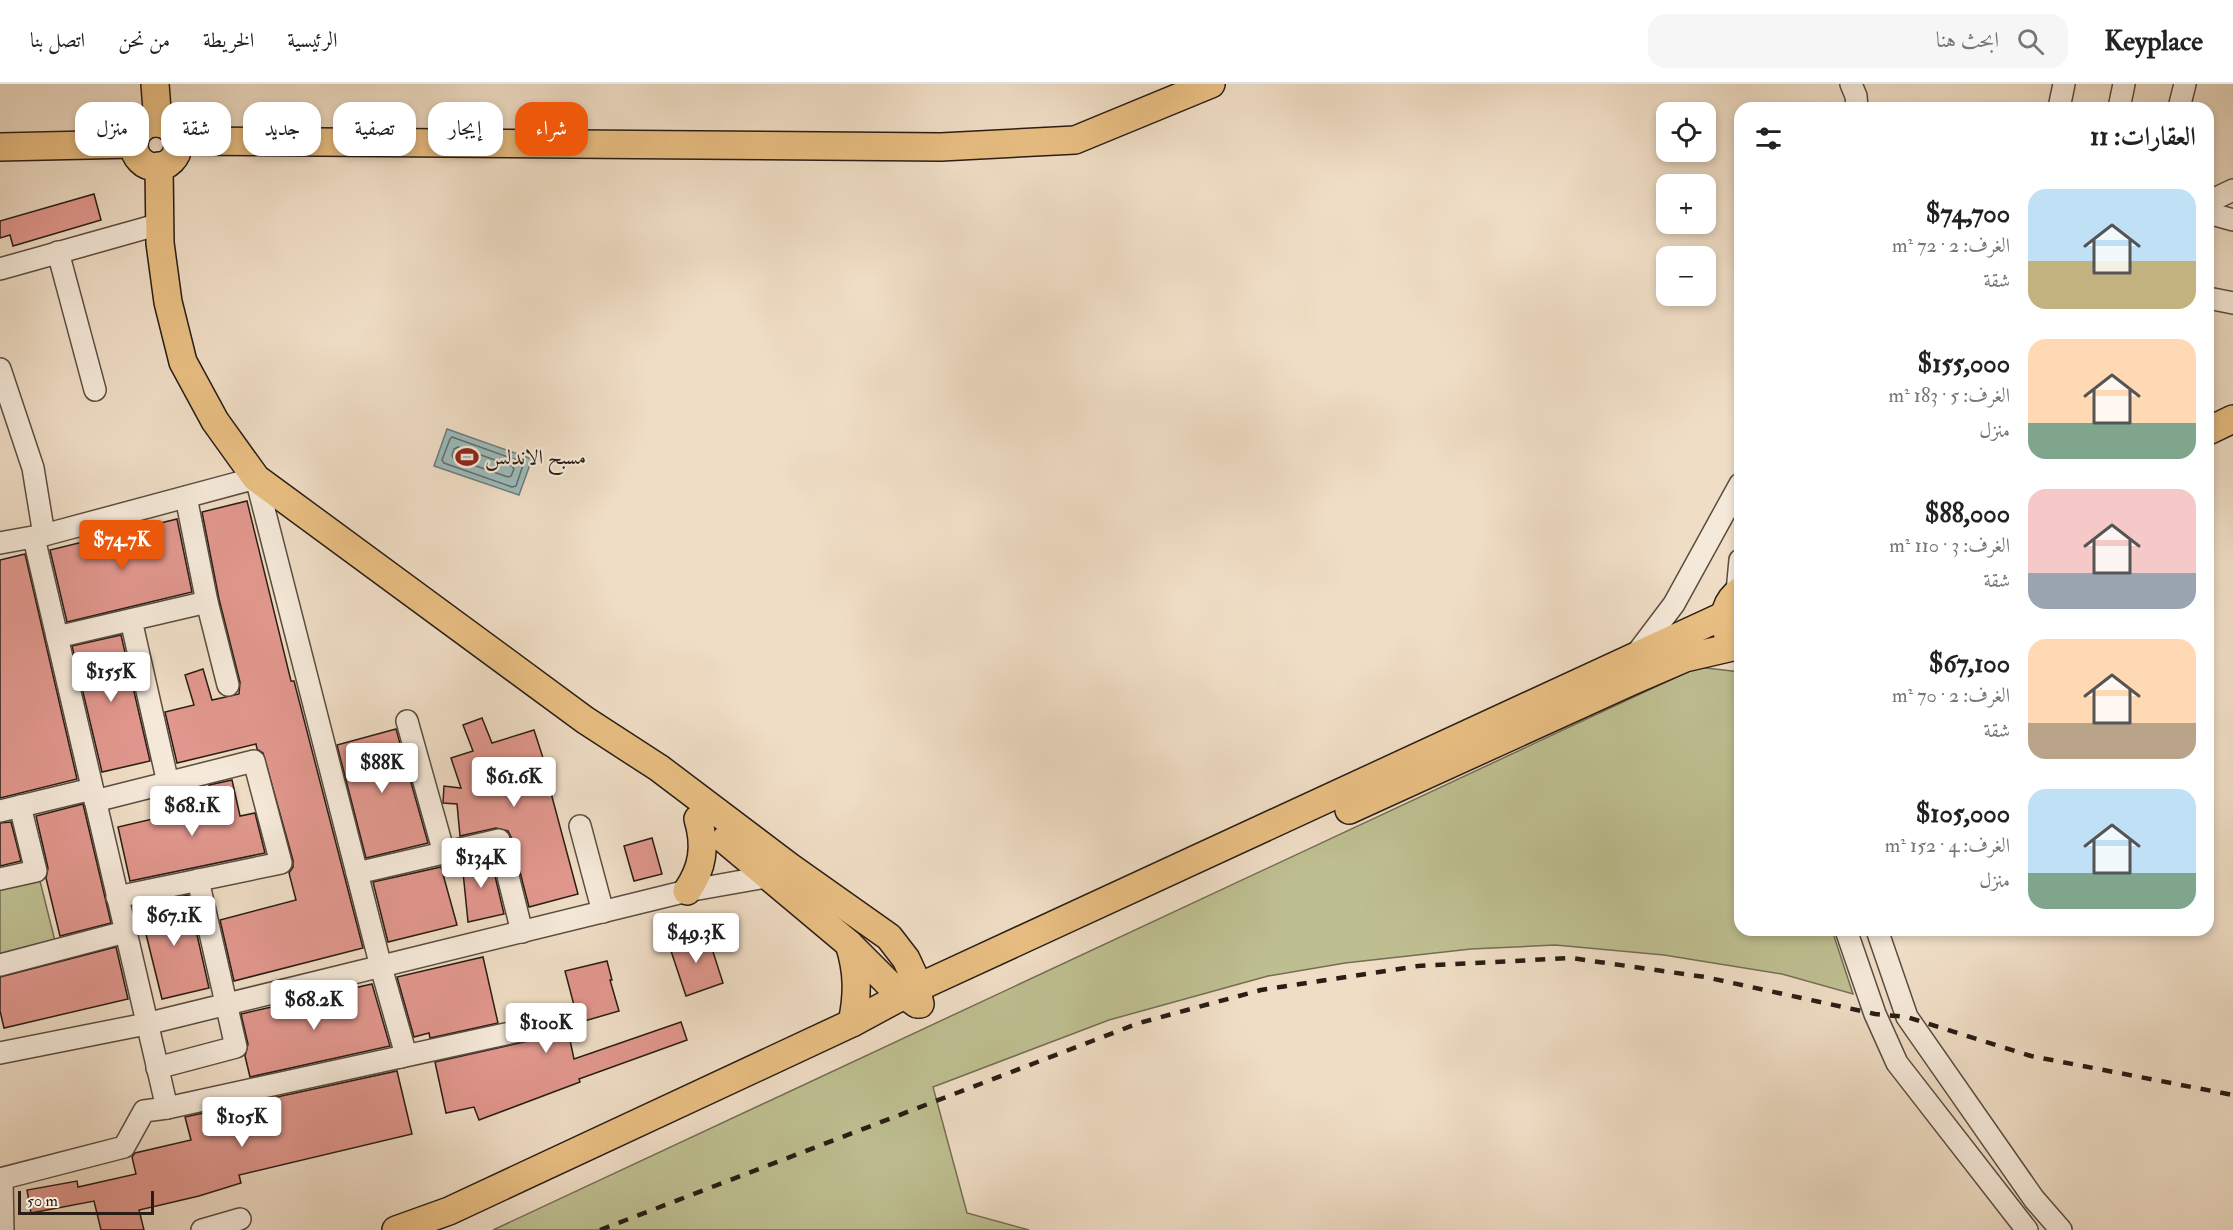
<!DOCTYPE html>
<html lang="ar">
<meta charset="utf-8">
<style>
:root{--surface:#fff;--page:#f6f6f6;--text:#222;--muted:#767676;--line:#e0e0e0;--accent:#ea580c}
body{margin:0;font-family:"IM FELL Double Pica",Amiri,serif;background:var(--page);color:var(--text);direction:rtl;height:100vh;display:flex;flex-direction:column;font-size:22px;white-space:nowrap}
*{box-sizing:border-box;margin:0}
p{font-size:20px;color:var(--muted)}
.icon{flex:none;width:33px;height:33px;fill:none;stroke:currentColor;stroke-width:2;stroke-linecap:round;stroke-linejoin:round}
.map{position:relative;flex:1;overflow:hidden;direction:ltr}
.sheet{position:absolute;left:1734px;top:18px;width:480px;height:834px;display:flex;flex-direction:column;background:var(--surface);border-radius:18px;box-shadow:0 3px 9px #0003;direction:rtl}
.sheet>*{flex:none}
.banner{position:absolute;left:18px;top:18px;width:570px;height:54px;direction:rtl;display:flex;gap:12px}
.tools{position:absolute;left:1656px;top:18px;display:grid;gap:12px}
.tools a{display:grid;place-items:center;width:60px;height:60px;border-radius:12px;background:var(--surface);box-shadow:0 3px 9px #0003;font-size:30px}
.scale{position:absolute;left:18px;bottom:15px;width:136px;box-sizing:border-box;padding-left:6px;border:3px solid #291d15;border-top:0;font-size:16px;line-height:21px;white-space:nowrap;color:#291d15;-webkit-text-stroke:4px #f5e9d9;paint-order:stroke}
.price{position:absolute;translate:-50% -51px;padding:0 14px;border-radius:6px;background:#fff;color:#222;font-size:20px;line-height:39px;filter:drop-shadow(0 2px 3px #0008)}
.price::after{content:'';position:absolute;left:50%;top:36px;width:18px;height:14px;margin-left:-9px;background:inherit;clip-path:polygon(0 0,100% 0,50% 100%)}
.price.selected{background:var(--accent);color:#fff}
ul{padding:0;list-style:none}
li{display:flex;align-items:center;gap:18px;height:150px;padding:0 18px}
li span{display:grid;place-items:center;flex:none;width:168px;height:120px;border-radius:18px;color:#555}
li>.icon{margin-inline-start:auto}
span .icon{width:72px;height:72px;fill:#fffc;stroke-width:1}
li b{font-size:26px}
h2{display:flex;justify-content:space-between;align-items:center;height:72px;padding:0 18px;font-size:26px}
.chip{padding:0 21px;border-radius:18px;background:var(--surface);box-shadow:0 3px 9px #0003;font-size:21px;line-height:54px}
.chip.selected{background:var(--accent);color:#fff}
header{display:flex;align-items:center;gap:36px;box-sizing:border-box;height:84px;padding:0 30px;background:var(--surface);border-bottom:2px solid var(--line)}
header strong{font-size:28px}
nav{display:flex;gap:33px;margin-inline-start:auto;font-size:21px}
.search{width:420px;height:54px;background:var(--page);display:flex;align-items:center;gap:15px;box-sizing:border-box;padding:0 21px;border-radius:18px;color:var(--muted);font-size:22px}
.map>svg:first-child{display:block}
.green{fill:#bebf91;stroke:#746e53;stroke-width:1.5}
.water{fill:#9bbabb;stroke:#6d7b79;stroke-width:1.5}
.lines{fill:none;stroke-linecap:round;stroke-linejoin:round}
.shore{stroke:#626c68;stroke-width:1.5}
.building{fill:#e1978d;stroke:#291d15;stroke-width:1.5}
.minor-casing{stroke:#5a4d41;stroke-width:24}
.major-casing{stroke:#291d15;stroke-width:30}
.minor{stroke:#f5e9d9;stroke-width:21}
.major{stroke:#e8be82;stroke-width:27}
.rail{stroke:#291d15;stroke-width:4.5;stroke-dasharray:10 10;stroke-linecap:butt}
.labels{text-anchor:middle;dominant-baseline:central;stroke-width:4.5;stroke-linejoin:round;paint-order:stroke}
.poi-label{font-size:21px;fill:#291d15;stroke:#f5e9d9;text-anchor:start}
</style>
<header>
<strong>Keyplace</strong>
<div class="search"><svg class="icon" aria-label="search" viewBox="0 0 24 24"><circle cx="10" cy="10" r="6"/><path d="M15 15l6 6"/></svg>ابحث هنا</div>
<nav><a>الرئيسية</a><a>الخريطة</a><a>من نحن</a><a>اتصل بنا</a></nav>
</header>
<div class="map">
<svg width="2233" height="1146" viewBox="0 0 2233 1146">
<rect width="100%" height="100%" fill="#efddc5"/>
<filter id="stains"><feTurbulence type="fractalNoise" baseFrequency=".00333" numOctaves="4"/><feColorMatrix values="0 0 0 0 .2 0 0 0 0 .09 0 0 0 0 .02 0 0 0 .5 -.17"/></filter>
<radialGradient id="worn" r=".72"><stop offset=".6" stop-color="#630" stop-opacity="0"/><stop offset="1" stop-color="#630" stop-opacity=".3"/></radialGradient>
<!-- green -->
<g class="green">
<path d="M1698,583L1740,588V846H1832L1853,910L1782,890L1664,871L1555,861L1471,865L1345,879L1268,892L1109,936L933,1003L967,1129L1029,1146H493Z"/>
<path d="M39,793L56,861L0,875V802Z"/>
</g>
<!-- water -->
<path class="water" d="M447,345L532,375L519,411L434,382Z"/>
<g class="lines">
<!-- shore -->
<g class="shore">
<path d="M452,353L522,378L523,381L516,402L512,403L444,379L442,376L450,355Z"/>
<path d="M458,363L512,382L514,385L511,392L508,393L453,374L452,371L454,365Z"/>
</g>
</g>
<!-- building -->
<g class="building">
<path d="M94,110L101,136L13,162L10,151L0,154V137Z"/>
<path d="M247,417L291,597H294L363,864L234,897L220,836L296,816L289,789L293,783V776L263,669L257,665L256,660L177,679L165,628L194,621L185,591L203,585L212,616L239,610L240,598L219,515L202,428Z"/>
<path d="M177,435L192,508L67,538L50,466Z"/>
<path d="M25,470L77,695L0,714V476Z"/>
<path d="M121,551L150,677L102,688L72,562Z"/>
<path d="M482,634L492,659L534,646L554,708L551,709L578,810L529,823L511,753L508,747L496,744L460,752L457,720L443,719L444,702L461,704L451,674L473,667L463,641Z"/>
<path d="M396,645L428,759L366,774L337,661Z"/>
<path d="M232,696L240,732L255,729L265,769L130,797L118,743L213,721L209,701Z"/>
<path d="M83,720L111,839L60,852L46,794L48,784L36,732Z"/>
<path d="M11,738L21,777L0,782V739Z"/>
<path d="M652,754L662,790L634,797L624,762Z"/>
<path d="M490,771L504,830L468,838L462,778Z"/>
<path d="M441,783L457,841L388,858L373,798Z"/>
<path d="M188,811L209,904L162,915L139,822Z"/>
<path d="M707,849L723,899L686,912L669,861Z"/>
<path d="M116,863L128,915L4,944L0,927V893Z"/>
<path d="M483,873L498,939L430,954L429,949L414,953L397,893Z"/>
<path d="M607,877L612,896H610L619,927L567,942L574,975L681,938L687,956L579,995L580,998L479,1036L474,1023L446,1029L435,978L546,953L550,947V941L546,933L575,925L565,887Z"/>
<path d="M372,900L390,962L250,993L245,972L248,960L241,930Z"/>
<path d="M397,987L412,1050L239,1091L241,1099L199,1112L139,1126L144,1146H101L94,1117L31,1129L27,1106L77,1097L78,1103L136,1090L132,1073L135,1069L191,1056L185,1033Z"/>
</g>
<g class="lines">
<!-- minor casing -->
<g class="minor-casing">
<g id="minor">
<path d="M1851,0L1856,12L1857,24"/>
<path d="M2059,24L2064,0"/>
<path d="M2119,24L2124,0"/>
<path d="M2179,24L2185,0"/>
<path d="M2208,118L2233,106"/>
<path d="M2208,129L2233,136"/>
<path d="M58,168L95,306"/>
<path d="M0,185L160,140"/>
<path d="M2208,214L2233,219"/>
<path d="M0,285L33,384L44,451"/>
<path d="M186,413L207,518L228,601"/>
<path d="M34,454L167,1024"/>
<path d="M0,459L44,451L256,394L381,883L404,964V969L401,973"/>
<path d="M1737,508L1740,476"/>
<path d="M131,536L168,699"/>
<path d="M57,553L207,518"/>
<path d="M1634,573L1674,520L1740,400"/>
<path d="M407,637L444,769"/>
<path d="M95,717L254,677L281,779L117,813"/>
<path d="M0,727L92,705"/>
<path d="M580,742L603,828"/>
<path d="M357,789L499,756L522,848"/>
<path d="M0,795L36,787L20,722"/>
<path d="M1846,846L1875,930L1897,979L2027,1146"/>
<path d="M1877,846L1907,933L2034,1115L2061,1146"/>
<path d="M0,881L125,848"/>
<path d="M0,969L146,940L687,807L771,792L779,788"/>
<path d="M157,984L236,963L198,796"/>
<path d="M0,1095L124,1063L144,1027L167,1024L538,943"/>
<path d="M2,1095L3,1146"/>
<path d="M202,1146L240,1135"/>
</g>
</g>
<!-- major casing -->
<g class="major-casing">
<g id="major">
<path d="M155,0L158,39"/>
<circle cx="156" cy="61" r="22"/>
<path d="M178,57L941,63L1075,56L1211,0"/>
<path d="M0,63L134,60"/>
<path d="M159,82L160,159L168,218L183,278L215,337L256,394L585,636L659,684L790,783L889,853L906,875L913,890L920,920"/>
<path d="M2208,347L2233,335"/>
<path d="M1727,548C1722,532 1726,517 1740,507"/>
<path d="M1349,726L1632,597L1685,574L1737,562"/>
<path d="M725,756L848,859L888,899L917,920"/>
<path d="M687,807C703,784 706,762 698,735"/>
<path d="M849,860C858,887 858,911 852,939"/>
<path d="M396,1146L449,1127L852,939L917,904L1725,531"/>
</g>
</g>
<!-- minor -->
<use href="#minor" class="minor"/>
<!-- major -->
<use href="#major" class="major"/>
<!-- rail -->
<path class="rail" d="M600,1146L1139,939L1261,906L1418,882L1571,874L1705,893L1875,930L1907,933L2031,972L2233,1011"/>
</g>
<!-- icons -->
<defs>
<g id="stadium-bare" transform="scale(1.8)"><path d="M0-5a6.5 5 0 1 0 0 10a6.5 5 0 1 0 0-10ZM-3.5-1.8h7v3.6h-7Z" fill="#8f2418" stroke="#f5e9d9" stroke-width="2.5" paint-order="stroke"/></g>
</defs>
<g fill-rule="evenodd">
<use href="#stadium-bare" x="467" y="373"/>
</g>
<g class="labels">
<!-- poi labels -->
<g class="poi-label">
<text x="485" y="373">مسبح الاندلس</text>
</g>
</g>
<rect width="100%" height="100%" filter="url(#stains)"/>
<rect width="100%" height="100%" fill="url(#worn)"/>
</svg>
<div class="tools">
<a><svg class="icon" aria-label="locate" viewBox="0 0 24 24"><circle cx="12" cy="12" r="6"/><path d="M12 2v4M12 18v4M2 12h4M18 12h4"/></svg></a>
<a>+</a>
<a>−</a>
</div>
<div class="scale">50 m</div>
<b class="price selected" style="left:122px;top:487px">$74.7K</b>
<b class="price" style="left:111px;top:619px">$155K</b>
<b class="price" style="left:382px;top:710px">$88K</b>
<b class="price" style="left:514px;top:724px">$61.6K</b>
<b class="price" style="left:192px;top:753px">$68.1K</b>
<b class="price" style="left:481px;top:805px">$134K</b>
<b class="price" style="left:174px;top:863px">$67.1K</b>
<b class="price" style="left:696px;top:880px">$49.3K</b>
<b class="price" style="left:314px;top:947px">$68.2K</b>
<b class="price" style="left:546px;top:970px">$100K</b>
<b class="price" style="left:242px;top:1064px">$105K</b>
<div class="banner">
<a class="chip selected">شراء</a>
<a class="chip">إيجار</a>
<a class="chip">تصفية</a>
<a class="chip">جديد</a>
<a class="chip">شقة</a>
<a class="chip">منزل</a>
</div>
<section class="sheet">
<h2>العقارات: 11<svg class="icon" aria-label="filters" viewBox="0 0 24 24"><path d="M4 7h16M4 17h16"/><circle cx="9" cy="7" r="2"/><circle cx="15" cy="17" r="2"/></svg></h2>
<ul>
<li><span style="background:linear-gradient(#bfe0f5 60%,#c2b280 0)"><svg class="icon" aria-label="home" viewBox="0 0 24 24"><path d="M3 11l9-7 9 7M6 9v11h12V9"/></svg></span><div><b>$74,700</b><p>الغرف: 2 · 72 m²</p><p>شقة</p></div></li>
<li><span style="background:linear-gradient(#ffd9b3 70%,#7fa58c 0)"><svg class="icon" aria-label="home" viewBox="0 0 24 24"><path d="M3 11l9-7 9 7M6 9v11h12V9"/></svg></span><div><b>$155,000</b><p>الغرف: 5 · 183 m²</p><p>منزل</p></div></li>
<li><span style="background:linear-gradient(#f6c9c9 70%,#9aa5b1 0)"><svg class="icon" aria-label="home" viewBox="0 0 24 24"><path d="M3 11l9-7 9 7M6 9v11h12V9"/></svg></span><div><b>$88,000</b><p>الغرف: 3 · 110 m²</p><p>شقة</p></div></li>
<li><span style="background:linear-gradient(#ffd9b3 70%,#b9a48a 0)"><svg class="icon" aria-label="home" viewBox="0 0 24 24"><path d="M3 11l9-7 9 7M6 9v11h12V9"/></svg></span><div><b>$67,100</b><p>الغرف: 2 · 70 m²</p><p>شقة</p></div></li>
<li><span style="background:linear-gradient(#bfe0f5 70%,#7fa58c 0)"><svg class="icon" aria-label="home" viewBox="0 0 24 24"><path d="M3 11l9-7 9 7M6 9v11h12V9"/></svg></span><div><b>$105,000</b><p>الغرف: 4 · 152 m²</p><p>منزل</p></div></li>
</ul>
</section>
</div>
